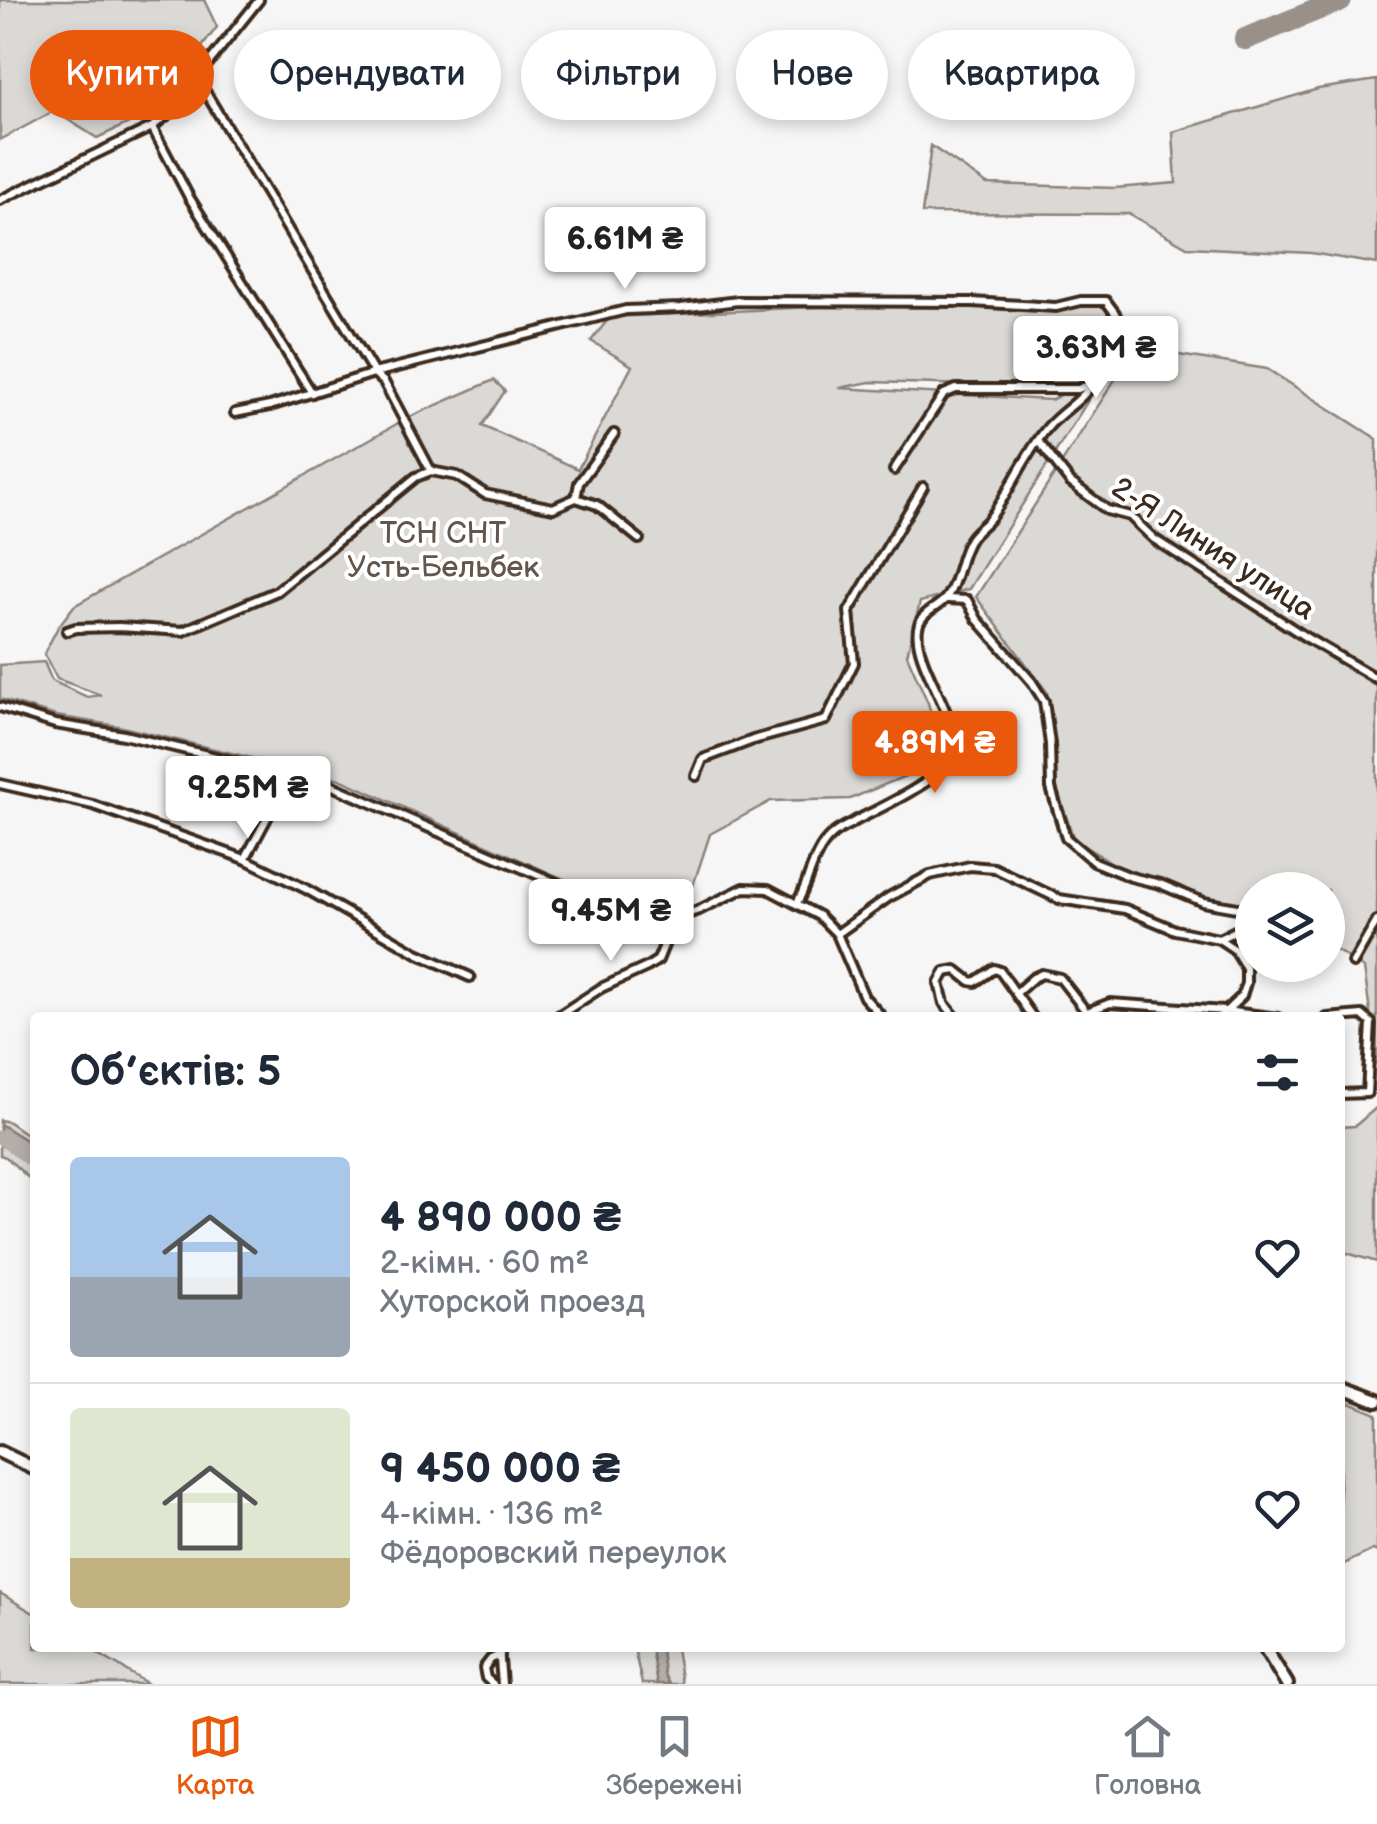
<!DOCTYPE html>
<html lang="uk">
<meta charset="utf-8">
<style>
:root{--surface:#fff;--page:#f2f2f3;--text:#1f2937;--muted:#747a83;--line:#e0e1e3;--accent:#ea580c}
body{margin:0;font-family:"Balsamiq Sans",sans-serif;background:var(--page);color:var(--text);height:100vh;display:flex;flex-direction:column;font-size:38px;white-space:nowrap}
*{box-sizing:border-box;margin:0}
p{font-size:32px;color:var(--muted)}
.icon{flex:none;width:55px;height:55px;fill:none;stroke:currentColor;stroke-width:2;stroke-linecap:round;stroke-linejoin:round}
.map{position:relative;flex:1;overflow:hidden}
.side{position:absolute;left:30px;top:1012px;width:1315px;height:640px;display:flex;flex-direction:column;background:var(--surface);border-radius:10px;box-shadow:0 5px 15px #0003}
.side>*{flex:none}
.top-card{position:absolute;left:30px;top:30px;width:1318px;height:90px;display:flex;gap:20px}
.tools{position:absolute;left:1235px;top:872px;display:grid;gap:20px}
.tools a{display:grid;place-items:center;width:110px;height:110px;border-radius:50%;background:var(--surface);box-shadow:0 5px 15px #0003;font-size:50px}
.price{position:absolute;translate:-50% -85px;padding:0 22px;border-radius:10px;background:#fff;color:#222;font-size:32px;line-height:65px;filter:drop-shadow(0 2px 5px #0008)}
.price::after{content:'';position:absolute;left:50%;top:60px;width:30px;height:22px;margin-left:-15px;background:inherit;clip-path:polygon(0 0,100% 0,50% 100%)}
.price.selected{background:var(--accent);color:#fff}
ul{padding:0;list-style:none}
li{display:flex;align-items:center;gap:30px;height:250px;padding:0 40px}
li+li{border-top:2px solid var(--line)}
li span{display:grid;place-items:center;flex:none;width:280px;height:200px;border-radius:10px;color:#555}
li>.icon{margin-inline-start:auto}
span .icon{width:120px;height:120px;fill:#fffc;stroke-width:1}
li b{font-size:42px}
h2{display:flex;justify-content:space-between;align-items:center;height:120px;padding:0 40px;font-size:42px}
.pill{padding:0 35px;border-radius:45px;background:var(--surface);box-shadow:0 5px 15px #0003;font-size:35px;line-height:90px}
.pill.selected{background:var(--accent);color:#fff}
.tabs{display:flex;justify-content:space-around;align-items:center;height:140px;border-top:2px solid var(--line);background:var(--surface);font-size:28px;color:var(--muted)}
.tabs a{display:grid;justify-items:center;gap:5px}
.tabs .selected{color:var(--accent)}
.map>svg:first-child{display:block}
.green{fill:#dbd9d6;stroke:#8b827a;stroke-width:2.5;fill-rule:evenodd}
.water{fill:#b4aeaa;stroke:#847972;stroke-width:2.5}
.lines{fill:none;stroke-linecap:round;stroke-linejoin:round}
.river{stroke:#b4aeaa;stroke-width:14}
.taxiway{stroke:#99908a;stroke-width:22}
.minor-casing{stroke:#3b2a1e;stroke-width:14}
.primary-casing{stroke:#3b2a1e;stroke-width:18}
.minor{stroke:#fff;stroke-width:6}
.primary{stroke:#fff;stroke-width:10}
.labels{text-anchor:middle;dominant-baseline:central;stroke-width:8;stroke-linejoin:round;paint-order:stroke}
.park-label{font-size:30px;fill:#63564c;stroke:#fff}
.street-label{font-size:30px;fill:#3b2a1e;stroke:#fff}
</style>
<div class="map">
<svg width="1377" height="1684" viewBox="0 0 1377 1684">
<rect width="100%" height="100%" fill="#f7f6f6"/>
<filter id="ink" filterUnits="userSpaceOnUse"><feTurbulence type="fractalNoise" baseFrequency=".01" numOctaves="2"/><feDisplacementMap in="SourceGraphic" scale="20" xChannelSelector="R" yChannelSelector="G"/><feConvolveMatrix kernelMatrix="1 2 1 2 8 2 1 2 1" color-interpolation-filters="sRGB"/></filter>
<g filter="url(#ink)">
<!-- green -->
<g class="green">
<path d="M0,0H204L217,27L153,112L97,138L54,111L0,140Z"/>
<path d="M1377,80V264L1311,253L1187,247L1129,214L922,213L931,146L987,184L1115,188L1176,183L1173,132L1318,89Z"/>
<path d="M1104,303C1129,331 1114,348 1098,376L1106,372L969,589L920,602L907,655L928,703L939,743L932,765L850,799L771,801L710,834L692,889L663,905L617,903L340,779L118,726L56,716L0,699V665L44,662L52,681L87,697L101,695L57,679L44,654L58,627L74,606L409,417L494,380L505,391L482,426L578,469L632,366L591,341L610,317L834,306L968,307ZM870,382L1071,388L1072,389L1051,400L839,388Z"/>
<path d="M1135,348L1267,369L1377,439V1064L1364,968L1328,945V890H1252V915L1205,896L1119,867L1074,840L1057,789L1047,692L976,597Z"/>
<path d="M1377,1107V1262L1340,1251V1127L1355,1126Z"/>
<path d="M0,1120L9,1122L35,1140V1184L6,1157L0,1155Z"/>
<path d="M1340,1399L1377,1414V1552L1373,1550L1340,1566Z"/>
<path d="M0,1593L35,1614V1648H89L148,1684H0Z"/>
<path d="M634,1648H676L682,1684H642Z"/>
</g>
<!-- water -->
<g class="water">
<path d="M0,1124L35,1146V1163L0,1137Z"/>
<path d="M651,1648H661L664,1674L669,1684H657Z"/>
</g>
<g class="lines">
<!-- river -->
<path class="river" d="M0,1137L35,1163"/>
<!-- taxiway -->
<path class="taxiway" d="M1245,39L1341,0"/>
<!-- minor casing -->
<g class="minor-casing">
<g id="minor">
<path d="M197,78L374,373L384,382L431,471"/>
<path d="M152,127L189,197L312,393"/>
<path d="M0,200L152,127L167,115L259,0"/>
<path d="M235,413L270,406L374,373L626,310L681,308L738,301L972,302L1056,307L1081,301H1106L1115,313L1121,330L1115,348L1093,383L1078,389H956L944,394L894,470"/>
<path d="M1038,441L1070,482L1107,510L1130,516L1154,539L1307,638L1377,679"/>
<path d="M576,498L579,483L614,434"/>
<path d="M947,599L967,600L977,619L1032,682L1044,701L1050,744L1051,788L1066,838L1094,862L1131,877L1160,884L1203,902L1243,909L1247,915L1243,927L1219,939"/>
<path d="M67,631L76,628L119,627L183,631L277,591L416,477L431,471L457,476L485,494L553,508L576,498L597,505L639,539"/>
<path d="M0,707L55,724L124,735L328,784L628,914L675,918L699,910L744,888L768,889L819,916L837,934L864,997L883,1018"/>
<path d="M696,776L703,759L753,740L826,720L854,663L849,611L923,487"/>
<path d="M0,784L93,805L245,859L306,889L417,953L470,977"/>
<path d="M245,859L290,775"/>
<path d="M797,903C810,881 812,853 831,836C838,829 849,825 857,820C882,807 939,781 951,757C967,725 912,665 918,628C921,610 941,608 948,595C959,578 959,556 970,539C976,530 985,525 991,517C1011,489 1025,454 1048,427C1062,411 1080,402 1092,385"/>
<path d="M837,934L889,897L930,875L970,866L994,868L1059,899L1125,909L1175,930L1219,939L1234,949L1246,968V983L1242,996L1219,1018"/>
<path d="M1353,963L1377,921"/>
<path d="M1016,993L1033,978L1042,974L1060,978L1091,1018"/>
<path d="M1087,1012L1110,1003L1225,1011L1278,1018"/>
<path d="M555,1018L601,988L647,967L658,960L675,918"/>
<path d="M956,1018L944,1003L939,983L945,972L956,970L970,981L975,982L994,969L1000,971L1033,1018"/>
<path d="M1327,1018L1362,1015L1371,1023L1367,1093L1340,1094"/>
<path d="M499,1648L502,1684"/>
<path d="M493,1684L486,1678L484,1668L491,1659L500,1655"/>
</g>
</g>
<!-- primary casing -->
<g class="primary-casing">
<g id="primary">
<path d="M1340,1387L1377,1401"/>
<path d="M0,1452L35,1469"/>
<path d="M1265,1648L1287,1684"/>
</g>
</g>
<!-- minor -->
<use href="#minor" class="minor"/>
<!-- primary -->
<use href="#primary" class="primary"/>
</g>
</g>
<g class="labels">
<!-- park labels -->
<g class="park-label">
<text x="443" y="534">ТСН СНТ<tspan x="443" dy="34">Усть-Бельбек</tspan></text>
</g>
<!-- street labels -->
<g class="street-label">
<text transform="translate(1213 549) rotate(33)">2-Я Линия улица</text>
</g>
</g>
</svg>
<div class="tools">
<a><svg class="icon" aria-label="layers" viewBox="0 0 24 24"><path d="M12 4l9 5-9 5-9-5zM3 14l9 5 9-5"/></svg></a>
</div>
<b class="price" style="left:625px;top:292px">6.61M ₴</b>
<b class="price" style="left:1096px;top:401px">3.63M ₴</b>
<b class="price selected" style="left:935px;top:796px">4.89M ₴</b>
<b class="price" style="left:248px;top:841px">9.25M ₴</b>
<b class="price" style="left:611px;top:964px">9.45M ₴</b>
<div class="top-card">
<a class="pill selected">Купити</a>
<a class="pill">Орендувати</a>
<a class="pill">Фільтри</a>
<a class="pill">Нове</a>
<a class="pill">Квартира</a>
</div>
<section class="side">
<h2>Об’єктів: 5<svg class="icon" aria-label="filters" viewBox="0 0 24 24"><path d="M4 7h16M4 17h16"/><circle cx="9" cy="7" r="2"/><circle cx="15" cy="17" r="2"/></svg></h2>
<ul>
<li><span style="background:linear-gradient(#a9c7e8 60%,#9aa5b1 0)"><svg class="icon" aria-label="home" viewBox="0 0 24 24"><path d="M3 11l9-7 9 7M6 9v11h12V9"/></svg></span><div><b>4 890 000 ₴</b><p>2-кімн. · 60 m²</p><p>Хуторской проезд</p></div><svg class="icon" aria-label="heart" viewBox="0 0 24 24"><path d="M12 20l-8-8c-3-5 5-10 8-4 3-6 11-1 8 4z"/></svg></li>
<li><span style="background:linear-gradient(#dfe7d0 75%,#c2b280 0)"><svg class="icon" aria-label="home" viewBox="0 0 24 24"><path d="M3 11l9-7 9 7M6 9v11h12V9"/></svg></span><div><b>9 450 000 ₴</b><p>4-кімн. · 136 m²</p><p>Фёдоровский переулок</p></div><svg class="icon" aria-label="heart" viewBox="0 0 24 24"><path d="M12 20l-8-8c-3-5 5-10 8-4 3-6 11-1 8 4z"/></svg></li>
</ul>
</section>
</div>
<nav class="tabs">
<a class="selected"><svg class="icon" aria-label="map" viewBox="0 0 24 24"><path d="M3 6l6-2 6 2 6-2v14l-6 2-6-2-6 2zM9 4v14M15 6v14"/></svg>Карта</a>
<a><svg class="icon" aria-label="saved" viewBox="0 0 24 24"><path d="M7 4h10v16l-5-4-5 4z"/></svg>Збережені</a>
<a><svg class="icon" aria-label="home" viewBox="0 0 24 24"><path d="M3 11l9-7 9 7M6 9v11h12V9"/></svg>Головна</a>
</nav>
